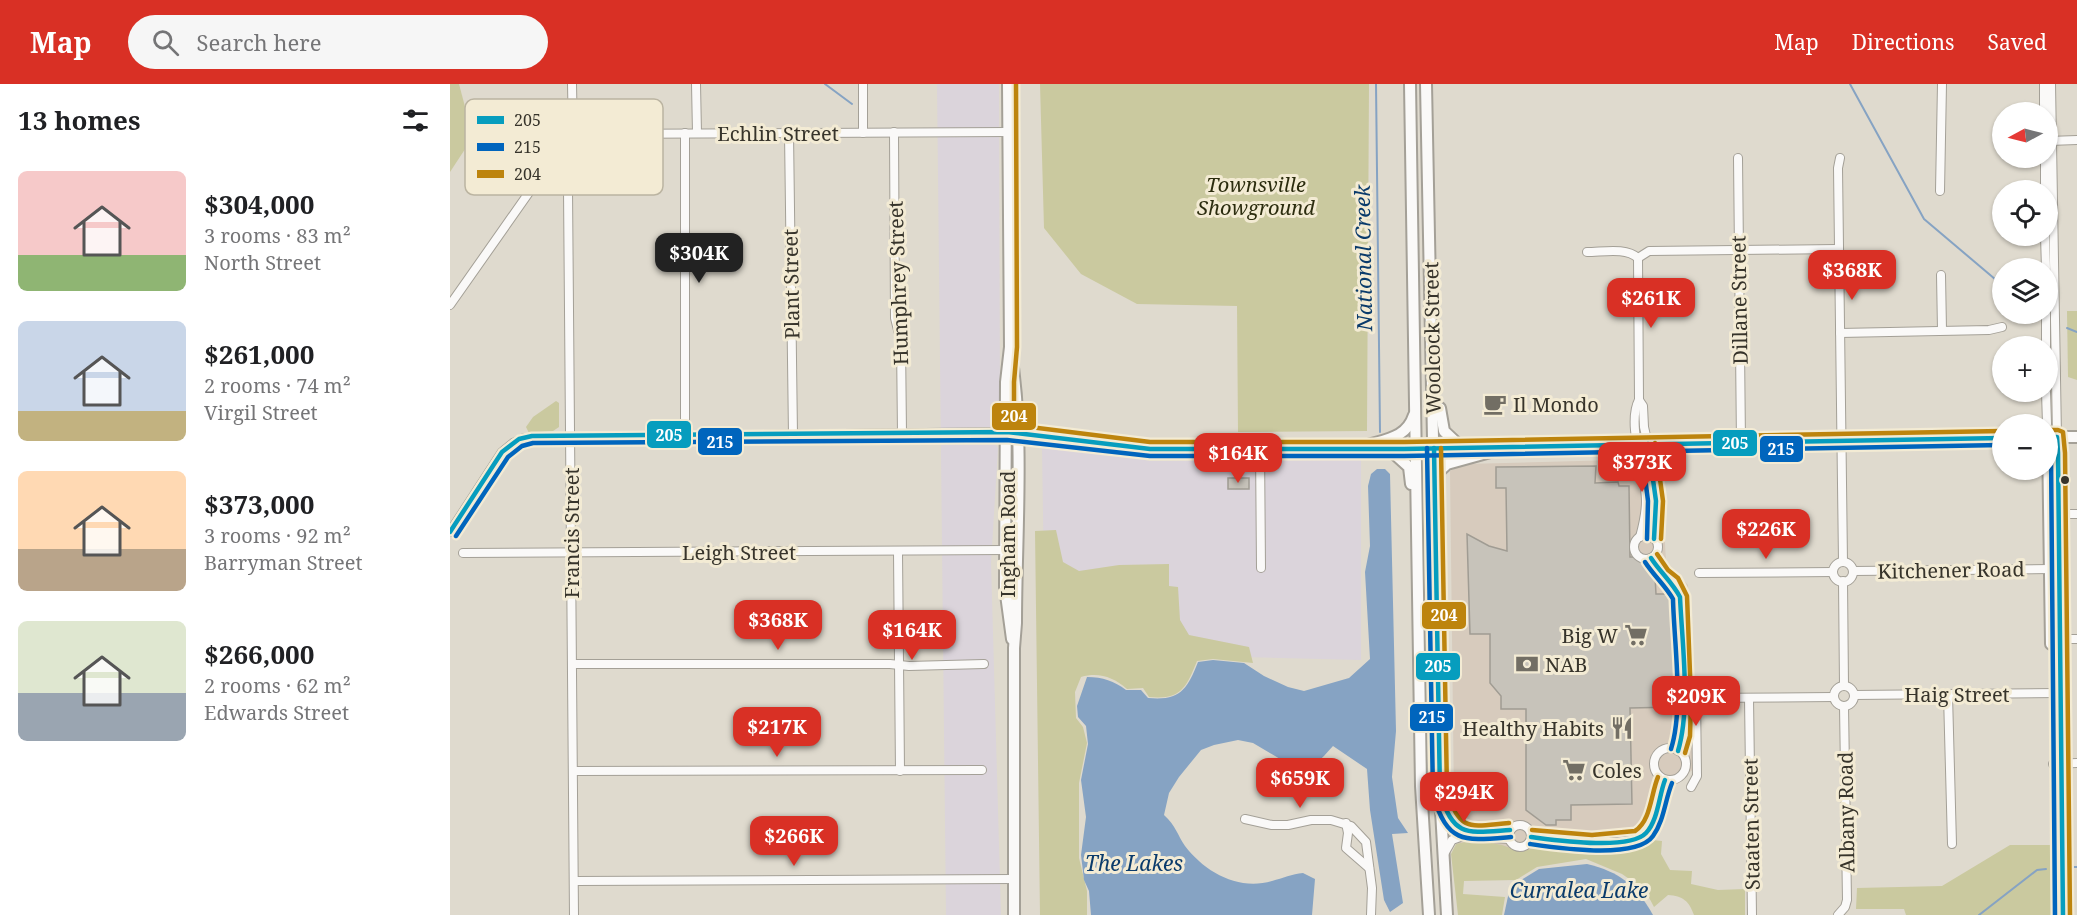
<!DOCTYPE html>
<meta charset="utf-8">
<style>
:root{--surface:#fff;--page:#f6f6f6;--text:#202124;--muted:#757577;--accent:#d93025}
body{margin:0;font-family:"Noto Serif",serif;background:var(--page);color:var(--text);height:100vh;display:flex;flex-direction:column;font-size:22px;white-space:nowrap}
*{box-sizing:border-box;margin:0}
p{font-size:20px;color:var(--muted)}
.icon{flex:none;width:33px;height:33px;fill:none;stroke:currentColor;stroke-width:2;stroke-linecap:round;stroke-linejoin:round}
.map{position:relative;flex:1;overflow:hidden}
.details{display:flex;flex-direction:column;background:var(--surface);width:450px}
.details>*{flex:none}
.needle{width:39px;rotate:263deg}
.tools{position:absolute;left:1542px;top:18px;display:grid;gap:12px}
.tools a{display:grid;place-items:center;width:66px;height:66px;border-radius:50%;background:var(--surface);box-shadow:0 2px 4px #0004;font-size:30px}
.price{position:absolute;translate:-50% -51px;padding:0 14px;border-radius:12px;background:var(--accent);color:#fff;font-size:20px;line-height:39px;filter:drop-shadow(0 2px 3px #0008)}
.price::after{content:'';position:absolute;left:50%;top:36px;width:18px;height:14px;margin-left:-9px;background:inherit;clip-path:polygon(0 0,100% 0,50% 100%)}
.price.selected{background:#222;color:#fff}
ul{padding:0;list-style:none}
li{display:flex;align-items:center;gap:18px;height:150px;padding:0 18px}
li span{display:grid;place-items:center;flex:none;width:168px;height:120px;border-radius:9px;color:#555}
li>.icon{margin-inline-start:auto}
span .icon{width:72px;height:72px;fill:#fffc;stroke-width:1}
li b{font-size:26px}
h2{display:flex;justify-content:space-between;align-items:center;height:72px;padding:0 18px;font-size:26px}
header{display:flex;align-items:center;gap:36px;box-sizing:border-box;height:84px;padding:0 30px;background:var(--accent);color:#fff}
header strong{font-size:28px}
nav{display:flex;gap:33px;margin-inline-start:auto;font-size:21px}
.search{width:420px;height:54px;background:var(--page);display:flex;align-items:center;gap:15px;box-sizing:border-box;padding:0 21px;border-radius:33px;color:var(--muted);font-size:22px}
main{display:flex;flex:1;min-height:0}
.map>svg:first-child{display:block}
.commercial{fill:#d7cbbd}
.industrial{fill:#dbd4db}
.green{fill:#cac99f}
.water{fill:#86a3c3}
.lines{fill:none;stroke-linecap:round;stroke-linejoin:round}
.stream{stroke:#86a3c3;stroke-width:2}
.building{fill:#c7c3ba;stroke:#a09c93;stroke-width:1.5}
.minor-casing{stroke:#a4a097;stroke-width:10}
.major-casing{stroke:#a4a097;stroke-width:14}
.minor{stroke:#faf9f8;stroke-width:8}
.major{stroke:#faf9f8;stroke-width:10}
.bus-1-casing{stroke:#f3ebd4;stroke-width:9}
.bus-2-casing{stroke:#f3ebd4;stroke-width:9}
.bus-3-casing{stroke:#f3ebd4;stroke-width:9}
.bus-1{stroke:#069dbe;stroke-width:4.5}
.bus-2{stroke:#0065bd;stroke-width:4.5}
.bus-3{stroke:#bd840d;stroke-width:4.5}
.bus-dot{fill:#37342b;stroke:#f3ebd4;stroke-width:2}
.labels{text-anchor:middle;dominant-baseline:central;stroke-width:6;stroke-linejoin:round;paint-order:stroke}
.street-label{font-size:20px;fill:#37342b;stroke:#f3ebd4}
.park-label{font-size:20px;font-style:italic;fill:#2b2c0e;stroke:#f3ebd4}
.poi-label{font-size:20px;fill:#37342b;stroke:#f3ebd4;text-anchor:start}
.water-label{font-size:21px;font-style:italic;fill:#0a3b6b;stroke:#f3ebd4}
.key{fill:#f3ebd4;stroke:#bbb4a1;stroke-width:1.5}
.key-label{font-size:16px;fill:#37342b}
.line-badge{stroke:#f3ebd4;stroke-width:2}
.badge-label{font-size:16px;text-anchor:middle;font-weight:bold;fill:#fff}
</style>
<header>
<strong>Map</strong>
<div class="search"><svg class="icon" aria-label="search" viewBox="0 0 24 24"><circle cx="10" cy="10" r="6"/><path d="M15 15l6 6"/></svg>Search here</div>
<nav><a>Map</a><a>Directions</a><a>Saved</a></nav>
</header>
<main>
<section class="details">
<h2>13 homes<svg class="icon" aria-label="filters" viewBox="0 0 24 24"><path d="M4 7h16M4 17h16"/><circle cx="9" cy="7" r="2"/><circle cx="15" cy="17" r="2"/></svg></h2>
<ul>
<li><span style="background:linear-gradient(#f6c9c9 70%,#8fb573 0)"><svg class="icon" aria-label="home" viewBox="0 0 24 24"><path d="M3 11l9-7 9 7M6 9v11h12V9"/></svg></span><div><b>$304,000</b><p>3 rooms · 83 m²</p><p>North Street</p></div></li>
<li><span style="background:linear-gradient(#c9d6e8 75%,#c2b280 0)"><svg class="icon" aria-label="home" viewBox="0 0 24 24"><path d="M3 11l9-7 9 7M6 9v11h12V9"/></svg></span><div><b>$261,000</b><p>2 rooms · 74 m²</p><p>Virgil Street</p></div></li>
<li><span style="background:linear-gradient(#ffd9b3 65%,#b9a48a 0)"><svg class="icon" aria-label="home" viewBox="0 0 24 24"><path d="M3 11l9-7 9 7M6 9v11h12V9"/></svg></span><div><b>$373,000</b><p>3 rooms · 92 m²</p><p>Barryman Street</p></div></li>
<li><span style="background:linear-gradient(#dfe7d0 60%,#9aa5b1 0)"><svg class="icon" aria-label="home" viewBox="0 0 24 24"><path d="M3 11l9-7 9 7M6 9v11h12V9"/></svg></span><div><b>$266,000</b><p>2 rooms · 62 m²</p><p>Edwards Street</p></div></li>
</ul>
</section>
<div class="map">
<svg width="1627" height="831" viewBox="0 0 1627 831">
<rect width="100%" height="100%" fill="#dfdace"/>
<!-- commercial -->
<path class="commercial" d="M1166,376L1173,379L1178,391H1211L1216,477L1238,501L1244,685L1213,707L1190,745L1068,776H1009L1004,718L1000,387L1015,380Z"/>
<!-- industrial -->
<g class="industrial">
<path d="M487,0H549L550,333L545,339V360L548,364L541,479L551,831H496Z"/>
<path d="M592,362L701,377L911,376V576L595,568Z"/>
</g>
<!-- green -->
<g class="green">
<path d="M0,0H9L23,53L0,88Z"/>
<path d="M590,0H919L917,347L788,348L787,222L687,220L631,190L594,144Z"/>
<path d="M1617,227H1627V296L1618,293Z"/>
<path d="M106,317L109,319V343L103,347L79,349L76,343L83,333Z"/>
<path d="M606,446L613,478L629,487L669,481L719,480V502L728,503L730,536L739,551L799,563L803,579L763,575L747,577C736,604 731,616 699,613L693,604L677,605C663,593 649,588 631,593L625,608L626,634L633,643L637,659L629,699V774L637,807V831H590L585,447Z"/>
<path d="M1025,756L1052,761L1071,768L1087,763L1190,762L1202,756L1212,757L1211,770L1220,786L1242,787L1241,800L1268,806L1295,805V831H1244C1239,817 1233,812 1218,811L1204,823L1195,806L1172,790L1136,775L1087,783L1066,796L1014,797L1013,810L1055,813L1052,831H1008L1001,770L1006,760Z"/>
<path d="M1560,761H1600L1601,831H1456L1454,825H1406L1407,804L1492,802Z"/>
</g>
<!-- water -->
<g class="water">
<path d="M927,385H935L940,390L946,647L942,693L948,734L958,749L942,750L953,819L940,828L934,816L920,726L917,685L883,662C873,673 863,686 847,685L803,659L788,656L764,661L751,666L729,693L719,709L714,731C726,742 727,750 735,762C755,788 788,807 822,797C833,794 842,790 853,789L865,795L862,831H641L639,807L634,796L631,771L636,733L631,696L638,660L636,642L628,633L627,622L637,593C653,593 664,597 676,606H691L698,614C730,617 737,606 748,578L763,576L794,579L814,592L838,603L854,607L899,594L920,575L915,488L920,462L918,402L921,390Z"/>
<path d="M1137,780C1170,788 1186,801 1203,831H1054L1060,803L1089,785Z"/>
</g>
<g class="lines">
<!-- stream -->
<g class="stream">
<path d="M375,0L402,20"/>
<path d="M926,0L930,348"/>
<path d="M1400,0L1474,135L1552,201"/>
<path d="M1617,244L1627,248"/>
<path d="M1621,783H1627"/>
<path d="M1529,831L1587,786L1596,785"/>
</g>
</g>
<!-- building -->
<g class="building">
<path d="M1146,382L1145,399L1168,398L1169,402H1179L1180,473H1187L1200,483L1205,492L1206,510H1222L1224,514L1226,623L1180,624L1182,720L1121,721V736H1106V741H1096L1076,726V625H1051V612L1040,599V550H1020L1017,450L1039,462L1057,467L1056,404H1046V383Z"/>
<rect x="778" y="394" width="21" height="11"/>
</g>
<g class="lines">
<!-- minor casing -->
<g class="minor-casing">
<g id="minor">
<path d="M122,0L123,52"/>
<path d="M246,0L247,49"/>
<path d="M413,0V49"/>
<path d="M1594,0V28"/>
<path d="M1601,0L1607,353"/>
<path d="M444,48L445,234L451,258L452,350"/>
<path d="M235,49V351"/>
<path d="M339,49L343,351"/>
<path d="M1599,57L1627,56"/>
<path d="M105,71L115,82L118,105L124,831"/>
<path d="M1288,74L1291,359"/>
<path d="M1390,74L1388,84L1393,478"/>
<path d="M1595,74V106"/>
<path d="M89,95C101,90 110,92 117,103"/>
<path d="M1490,107L1492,0"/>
<path d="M1595,152L1596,184"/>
<path d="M1137,168C1153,168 1176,163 1188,174"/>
<path d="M1188,174L1189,316C1176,340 1196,389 1196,417C1196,429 1193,442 1190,453"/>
<path d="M1188,174L1199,167L1388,165"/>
<path d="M1491,191L1492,246"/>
<path d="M0,221L113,60L127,50L559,48"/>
<path d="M1596,230V262"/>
<path d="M1390,249L1539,246L1552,243"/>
<path d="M1596,308L1597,340"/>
<path d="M1189,316L1193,322L1194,343L1201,374L1204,404V455"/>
<path d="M810,364L811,484"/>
<path d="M1605,430H1627"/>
<path d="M0,448L52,368L63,359L74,354L557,348"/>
<circle cx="1196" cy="463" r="12"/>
<path d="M448,468L450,687"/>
<path d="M13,469L559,466"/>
<path d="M1201,474L1212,491L1222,498L1230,513L1234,615L1233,651L1228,667"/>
<circle cx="1393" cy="488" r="10"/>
<path d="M1403,487L1600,485"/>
<path d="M1249,489L1383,488"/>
<path d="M1393,497L1394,602"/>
<path d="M1605,555H1627"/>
<path d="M122,580H440L459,582L534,580"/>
<circle cx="1394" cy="612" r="10"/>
<path d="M1404,611L1609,609"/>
<path d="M1498,611L1502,760"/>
<path d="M1299,614L1302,831"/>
<circle cx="1220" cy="680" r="16"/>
<path d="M1603,680L1627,679"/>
<path d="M123,687L532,686"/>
<path d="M1241,703L1247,692L1246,614L1384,613"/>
<path d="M993,719L1002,739L1011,744L1060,746"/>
<path d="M795,735L822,741H838L861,736H881L901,742L916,758L922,804L921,831"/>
<path d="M896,739L898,749L896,764L919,784"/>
<circle cx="1070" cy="752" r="11"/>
<path d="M1081,753C1101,756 1184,765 1196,749C1205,737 1208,710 1215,696"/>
<path d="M994,770L1002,756L1013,752L1059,755"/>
<path d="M124,797L564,795"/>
<path d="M1388,831L1395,823L1397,816L1394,622"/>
</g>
</g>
<!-- major casing -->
<g class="major-casing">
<g id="major">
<path d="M558,0L560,263L556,298L555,503L562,555"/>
<path d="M960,0L971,702L979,831"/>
<path d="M976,0L990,709L997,831"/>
<path d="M560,263C575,353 566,447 566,539L564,564V831"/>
<path d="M990,324L994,347L1011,363"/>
<path d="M557,348L700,365H954L1552,354"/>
<path d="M1598,353L1601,560"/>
<path d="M1600,353H1627"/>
<path d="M1607,353L1613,831"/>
<path d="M918,361C938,355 957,353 964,331"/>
<path d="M939,365L959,383L961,400"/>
<path d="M984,392L997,380L1044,367"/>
</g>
</g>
<!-- minor -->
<use href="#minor" class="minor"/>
<!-- major -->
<use href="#major" class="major"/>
<!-- bus-1 casing -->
<g class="bus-1-casing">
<g id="bus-1">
<path d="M1598,353H1607L1608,369L1613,831"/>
<path d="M1198,360L1206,417L1204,455"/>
<path d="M984,364L990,709C1004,754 1017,749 1060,746"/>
<path d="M0,448L52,368L69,355L82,352L557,348L700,365H954L1552,354"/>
<path d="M1201,474C1210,488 1222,498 1230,513C1232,559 1241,624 1228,667"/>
<path d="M1081,753C1105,756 1179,767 1196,749C1208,737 1209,711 1215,696"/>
</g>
</g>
<!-- bus-2 casing -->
<g class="bus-2-casing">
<g id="bus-2">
<path d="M1598,360H1600L1601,369L1605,831"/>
<path d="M1191,361L1198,417L1197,455"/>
<path d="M977,364L983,711C998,760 1013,757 1061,753"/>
<path d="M6,452L58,373L72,362L83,359L557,356L700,372H954L1552,361"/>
<path d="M1195,478C1204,492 1215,501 1223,515C1224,559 1234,624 1221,665"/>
<path d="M1080,760C1107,764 1186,776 1203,752C1214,737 1215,716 1222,699"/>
</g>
</g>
<!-- bus-3 casing -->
<g class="bus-3-casing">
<g id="bus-3">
<path d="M566,0L567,263L564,298V341L700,358H954L1552,347"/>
<path d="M1598,346H1608L1613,348L1615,369L1620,831"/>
<path d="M1205,359L1213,417L1211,455"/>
<path d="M991,364L997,708C1010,749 1021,742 1059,739"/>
<path d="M1207,470L1218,486L1228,494L1237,512L1241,615L1240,652L1235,669"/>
<path d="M1082,746L1142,751L1185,747C1201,737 1201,709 1208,693"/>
</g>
</g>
<!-- bus-1 -->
<use href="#bus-1" class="bus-1"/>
<!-- bus-2 -->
<use href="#bus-2" class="bus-2"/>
<!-- bus-3 -->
<use href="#bus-3" class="bus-3"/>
</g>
<!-- icons -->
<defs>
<g id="cafe-bare" transform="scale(1.8)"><path d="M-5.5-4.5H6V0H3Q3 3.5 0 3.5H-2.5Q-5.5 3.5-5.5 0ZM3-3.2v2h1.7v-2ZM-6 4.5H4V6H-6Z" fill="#726e64" stroke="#f3ebd4" stroke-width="2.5" paint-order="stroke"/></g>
<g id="supermarket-bare" transform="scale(1.8)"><path d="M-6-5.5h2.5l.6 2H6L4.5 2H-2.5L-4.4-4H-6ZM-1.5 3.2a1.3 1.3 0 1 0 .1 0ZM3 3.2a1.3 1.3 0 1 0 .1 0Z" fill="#726e64" stroke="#f3ebd4" stroke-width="2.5" paint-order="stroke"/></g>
<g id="bank-bare" transform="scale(1.8)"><path d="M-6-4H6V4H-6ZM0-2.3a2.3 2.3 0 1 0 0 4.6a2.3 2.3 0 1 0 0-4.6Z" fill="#726e64" stroke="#f3ebd4" stroke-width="2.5" paint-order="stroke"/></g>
<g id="restaurant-bare" transform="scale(1.8)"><path d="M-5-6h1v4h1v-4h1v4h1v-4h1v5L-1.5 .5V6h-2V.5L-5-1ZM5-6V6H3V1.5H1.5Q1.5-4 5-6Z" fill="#726e64" stroke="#f3ebd4" stroke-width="2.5" paint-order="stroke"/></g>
</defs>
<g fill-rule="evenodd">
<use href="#cafe-bare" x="1045" y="320"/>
<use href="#supermarket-bare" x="1186" y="551"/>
<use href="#bank-bare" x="1077" y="580"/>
<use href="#restaurant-bare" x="1172" y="644"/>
<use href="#supermarket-bare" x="1124" y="686"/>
</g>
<!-- markers -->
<circle class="bus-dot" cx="1615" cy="396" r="5"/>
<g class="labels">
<!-- street labels -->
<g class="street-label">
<text x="328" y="49">Echlin Street</text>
<text transform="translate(448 199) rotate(-92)">Humphrey Street</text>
<text transform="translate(341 200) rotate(-91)">Plant Street</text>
<text transform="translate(1289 216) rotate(-91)">Dillane Street</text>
<text transform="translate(982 254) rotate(-91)">Woolcock Street</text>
<text transform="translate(121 449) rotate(-90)">Francis Street</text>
<text transform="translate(557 450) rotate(-90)">Ingham Road</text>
<text x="289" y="468">Leigh Street</text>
<text transform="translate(1501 486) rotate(-1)">Kitchener Road</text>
<text x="1507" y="610">Haig Street</text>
<text transform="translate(1396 728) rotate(-91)">Albany Road</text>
<text transform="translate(1301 740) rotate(-91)">Staaten Street</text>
</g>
<!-- park labels -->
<g class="park-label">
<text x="806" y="100">Townsville<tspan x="806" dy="23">Showground</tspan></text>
</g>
<!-- poi labels -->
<g class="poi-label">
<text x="1063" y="320">Il Mondo</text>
<text x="1168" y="551" text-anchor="end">Big W</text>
<text x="1095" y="580">NAB</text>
<text x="1154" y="644" text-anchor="end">Healthy Habits</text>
<text x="1142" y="686">Coles</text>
</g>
<!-- water labels -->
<g class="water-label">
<text transform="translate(913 174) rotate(-91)">National Creek</text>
<text x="684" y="779">The Lakes</text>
<text x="1129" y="806">Curralea Lake</text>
</g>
</g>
<!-- legend -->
<rect x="15" y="15" width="198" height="96" rx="9" class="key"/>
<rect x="27" y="32" width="27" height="8" fill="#069dbe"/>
<rect x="27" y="59" width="27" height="8" fill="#0065bd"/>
<rect x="27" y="86" width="27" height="8" fill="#bd840d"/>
<g class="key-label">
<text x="64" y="42">205</text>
<text x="64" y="69">215</text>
<text x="64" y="96">204</text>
</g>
<g class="line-badge">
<rect x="541" y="318" width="46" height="29" rx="6" fill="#bd840d"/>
<rect x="196" y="336" width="46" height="29" rx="6" fill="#069dbe"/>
<rect x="247" y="343" width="46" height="29" rx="6" fill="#0065bd"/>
<rect x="1262" y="345" width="46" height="28" rx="6" fill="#069dbe"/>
<rect x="1309" y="351" width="45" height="28" rx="6" fill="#0065bd"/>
<rect x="971" y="517" width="46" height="29" rx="6" fill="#bd840d"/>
<rect x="965" y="568" width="46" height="29" rx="6" fill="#069dbe"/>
<rect x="959" y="619" width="45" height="29" rx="6" fill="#0065bd"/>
</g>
<g class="badge-label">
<text x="564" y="338">204</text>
<text x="219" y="357">205</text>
<text x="270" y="364">215</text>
<text x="1285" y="365">205</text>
<text x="1331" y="371">215</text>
<text x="994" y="537">204</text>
<text x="988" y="588">205</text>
<text x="982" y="639">215</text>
</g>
</svg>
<div class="tools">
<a><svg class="needle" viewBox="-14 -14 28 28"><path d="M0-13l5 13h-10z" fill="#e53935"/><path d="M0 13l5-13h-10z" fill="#757577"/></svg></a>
<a><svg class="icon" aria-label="locate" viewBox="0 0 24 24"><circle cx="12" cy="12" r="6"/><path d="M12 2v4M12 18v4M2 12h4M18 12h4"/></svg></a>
<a><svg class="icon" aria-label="layers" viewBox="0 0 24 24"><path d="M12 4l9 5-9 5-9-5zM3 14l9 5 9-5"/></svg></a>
<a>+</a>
<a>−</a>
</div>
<b class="price selected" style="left:249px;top:200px">$304K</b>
<b class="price" style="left:1402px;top:217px">$368K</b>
<b class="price" style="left:1201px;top:245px">$261K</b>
<b class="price" style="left:788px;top:400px">$164K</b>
<b class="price" style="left:1192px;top:409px">$373K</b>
<b class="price" style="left:1316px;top:476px">$226K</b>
<b class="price" style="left:328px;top:567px">$368K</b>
<b class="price" style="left:462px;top:577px">$164K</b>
<b class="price" style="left:1246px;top:643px">$209K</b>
<b class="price" style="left:327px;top:674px">$217K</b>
<b class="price" style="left:850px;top:725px">$659K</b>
<b class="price" style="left:1014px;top:739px">$294K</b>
<b class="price" style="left:344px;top:783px">$266K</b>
</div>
</main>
